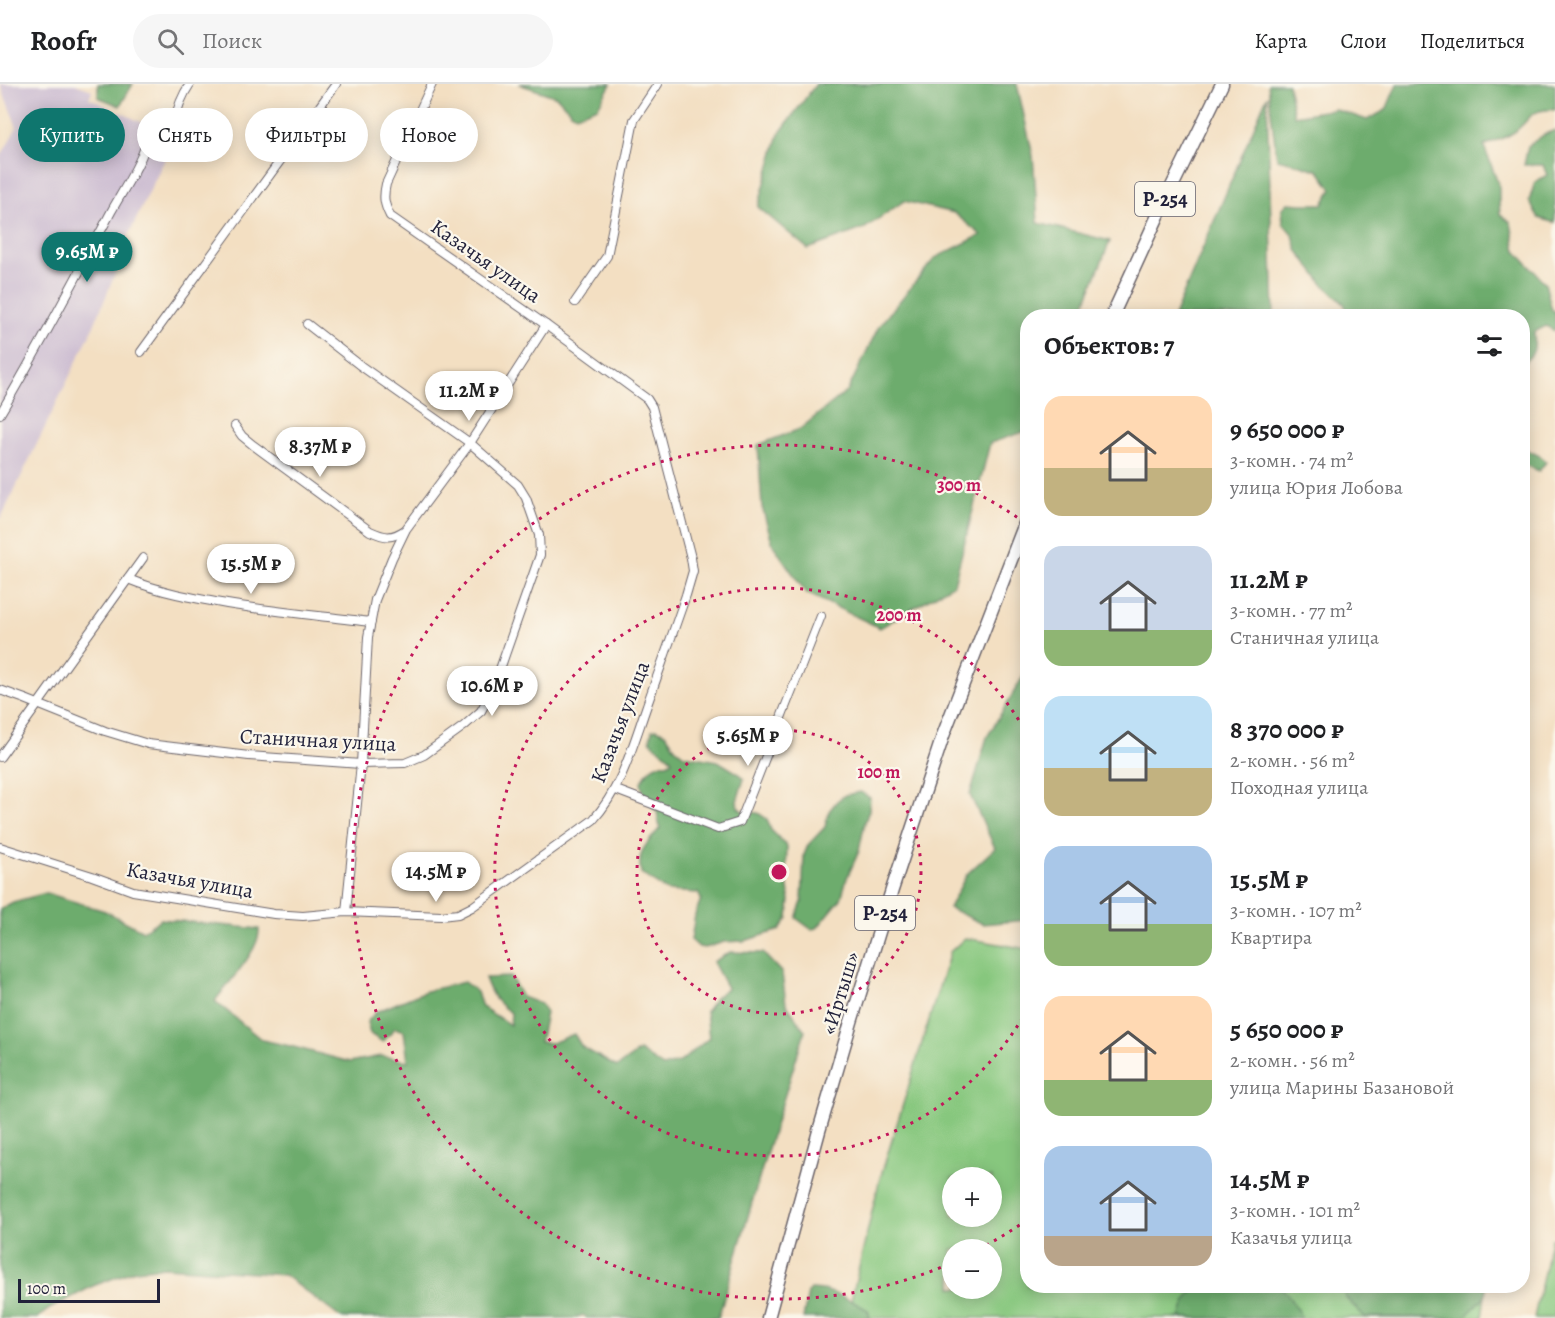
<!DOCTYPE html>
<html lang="ru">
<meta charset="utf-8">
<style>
:root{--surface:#fff;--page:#f6f6f6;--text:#202124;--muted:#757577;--line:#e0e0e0;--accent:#0f766e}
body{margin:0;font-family:Alegreya,serif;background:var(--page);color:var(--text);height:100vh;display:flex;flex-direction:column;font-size:22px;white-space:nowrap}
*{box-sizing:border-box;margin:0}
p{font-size:20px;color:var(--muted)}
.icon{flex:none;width:33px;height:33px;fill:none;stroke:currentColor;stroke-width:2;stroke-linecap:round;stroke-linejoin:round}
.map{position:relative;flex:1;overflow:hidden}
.details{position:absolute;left:1020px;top:225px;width:510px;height:984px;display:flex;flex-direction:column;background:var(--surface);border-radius:24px;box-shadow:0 3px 15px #0003}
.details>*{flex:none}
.top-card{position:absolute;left:18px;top:24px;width:570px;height:54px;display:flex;gap:12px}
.controls{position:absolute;left:942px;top:1083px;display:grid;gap:12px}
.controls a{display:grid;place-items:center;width:60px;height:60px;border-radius:50%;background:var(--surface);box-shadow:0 3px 15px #0003;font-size:30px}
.scale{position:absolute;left:18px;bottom:15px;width:142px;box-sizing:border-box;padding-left:6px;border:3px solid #22223b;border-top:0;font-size:16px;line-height:21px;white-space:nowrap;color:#22223b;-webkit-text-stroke:4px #fbf7ec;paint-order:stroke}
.price{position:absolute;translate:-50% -51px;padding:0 14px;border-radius:21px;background:#fff;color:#222;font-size:20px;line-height:39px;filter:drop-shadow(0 2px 3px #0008)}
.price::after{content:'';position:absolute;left:50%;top:36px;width:18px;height:14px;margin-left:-9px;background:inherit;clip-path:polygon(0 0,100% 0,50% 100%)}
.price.active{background:var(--accent);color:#fff}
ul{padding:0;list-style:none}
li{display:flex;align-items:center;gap:18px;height:150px;padding:0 24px}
li span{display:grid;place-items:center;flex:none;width:168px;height:120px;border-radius:18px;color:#555}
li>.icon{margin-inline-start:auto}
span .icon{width:72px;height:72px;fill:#fffc;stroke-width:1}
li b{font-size:26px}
h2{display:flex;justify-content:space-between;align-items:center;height:72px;padding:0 24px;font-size:26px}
.tag{padding:0 21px;border-radius:27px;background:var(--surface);box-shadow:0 3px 15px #0003;font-size:21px;line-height:54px}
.tag.active{background:var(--accent);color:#fff}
header{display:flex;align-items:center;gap:36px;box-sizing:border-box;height:84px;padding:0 30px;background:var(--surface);border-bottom:2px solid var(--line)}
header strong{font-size:28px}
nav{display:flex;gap:33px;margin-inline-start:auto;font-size:21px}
.search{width:420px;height:54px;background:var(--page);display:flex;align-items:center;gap:15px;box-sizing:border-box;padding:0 21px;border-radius:33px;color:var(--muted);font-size:22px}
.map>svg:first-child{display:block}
.industrial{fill:#cdbed2}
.green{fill:#87c77e;stroke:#54745c;stroke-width:1.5;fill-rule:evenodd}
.forest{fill:#6dac6d;stroke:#486754;stroke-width:1.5}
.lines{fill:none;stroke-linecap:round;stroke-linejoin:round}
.minor-casing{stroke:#6b646a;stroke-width:10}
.trunk-casing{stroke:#6b646a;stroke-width:15}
.minor{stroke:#fff;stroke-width:8}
.trunk{stroke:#fff;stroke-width:12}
.ring{fill:none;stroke:#c2185b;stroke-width:3;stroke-dasharray:3 6}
.labels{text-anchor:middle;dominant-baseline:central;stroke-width:4.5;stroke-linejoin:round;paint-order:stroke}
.shield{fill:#fbf7ec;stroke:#636270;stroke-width:1.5}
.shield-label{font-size:20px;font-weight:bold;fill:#22223b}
.street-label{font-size:21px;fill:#22223b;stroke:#fbf7ec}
.centre{fill:#c2185b;stroke:#fbf7ec;stroke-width:3}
.ring-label{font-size:18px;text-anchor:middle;font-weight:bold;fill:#c2185b;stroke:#fbf7ec;stroke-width:4.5;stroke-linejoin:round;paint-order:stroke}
</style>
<header>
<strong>Roofr</strong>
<div class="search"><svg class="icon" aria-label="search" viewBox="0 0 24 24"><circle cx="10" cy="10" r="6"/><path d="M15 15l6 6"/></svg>Поиск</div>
<nav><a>Карта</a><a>Слои</a><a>Поделиться</a></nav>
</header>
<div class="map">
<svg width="1555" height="1234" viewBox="0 0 1555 1234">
<rect width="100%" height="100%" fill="#fbf7ec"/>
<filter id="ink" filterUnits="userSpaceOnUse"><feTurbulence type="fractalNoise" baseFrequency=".0167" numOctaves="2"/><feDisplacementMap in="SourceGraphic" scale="12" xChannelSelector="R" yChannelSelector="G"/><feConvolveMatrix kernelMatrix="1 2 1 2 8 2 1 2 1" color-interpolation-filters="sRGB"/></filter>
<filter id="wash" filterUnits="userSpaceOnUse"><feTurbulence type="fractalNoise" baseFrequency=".008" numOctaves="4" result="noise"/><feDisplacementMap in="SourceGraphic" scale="24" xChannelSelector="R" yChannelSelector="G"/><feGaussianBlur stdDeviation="1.35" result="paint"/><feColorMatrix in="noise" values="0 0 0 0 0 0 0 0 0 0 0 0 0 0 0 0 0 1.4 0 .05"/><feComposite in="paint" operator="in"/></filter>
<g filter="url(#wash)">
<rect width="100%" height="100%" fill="#f3dfc2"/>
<!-- industrial -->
<path class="industrial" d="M0,0H75L92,6L89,14L169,51L165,64L166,73L119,171L122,173L93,244L0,436V74L17,43Z"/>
<!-- green -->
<g class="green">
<path d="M965,854L1027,865L1028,1202H1486L1482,1234H847L879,1098L950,868ZM952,1094H992V1132H952ZM952,1166H992V1204H952Z"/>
<path d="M1551,1155H1555V1234H1534Z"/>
</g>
<!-- forest -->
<g class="forest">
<path d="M98,0H133L120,22L98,13Z"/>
<path d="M519,0H611L598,23L576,31L571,28L557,13Z"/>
<path d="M816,0H1017L1033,72L1038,139L1110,157L1080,232H1028L1027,347L990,359L954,500L880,544L806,509L773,461L762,423L758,361L800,345L848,306L879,242L935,174L981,151L954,129L904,117L865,144L808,165L758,123L779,50Z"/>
<path d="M1268,0H1288L1294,32L1335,25L1367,36L1386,26L1397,0H1555V26C1527,24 1531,38 1511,50C1503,55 1493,57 1484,62L1499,102V117L1500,130L1511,139L1516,167L1545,199L1552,226L1555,227V247L1546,242L1534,248C1535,264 1536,269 1523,279L1522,232H1350L1344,220L1323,200L1297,166L1293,151L1283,139L1282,125L1288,119L1302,120H1323L1332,105L1319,87L1298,80L1277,75L1272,37Z"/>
<path d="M1267,12L1274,232H1174Z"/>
<path d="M1555,46V139L1539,134L1529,117L1535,98L1547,91L1543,81H1524L1528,62L1545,50Z"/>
<path d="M1523,364L1540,372L1546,378L1539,387L1523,380Z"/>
<path d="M1024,591H1027V836L983,840L949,824L967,790L995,764L970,711L987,653Z"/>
<path d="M657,645L666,650L675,664L684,671L718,677L741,691L744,695L737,717L738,723L742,727L758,729L767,735L771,746L787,762L786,792L790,816L788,834L780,846L744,857L724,858L705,864L699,863L691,856L695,831L701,815L698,809L667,807L641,789C637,766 646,761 660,744L657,728L643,708L641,698C648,687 653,678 667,680L672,677C668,667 655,666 650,656L652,646Z"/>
<path d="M861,708L870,714L869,726L865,738L859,767L847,794L841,815L817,844L811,845L796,834L802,818L804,771L808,761L825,743L829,727L837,717L845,711Z"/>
<path d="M46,809L105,827L143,847L161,835L259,845C261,865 227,900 215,917L262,956L290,962L350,978L381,972L408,977L404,947L395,944L383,958L370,950L367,938L376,928L426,907L464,898L477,908L482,923L510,941L511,929C496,919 491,911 485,894L511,893L522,913L541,920L546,929L540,958L552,959L574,950L582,963L617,983L639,967L663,983L680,978L709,954L706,927L716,913L727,904L713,878L730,868L763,869L782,889L786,920L805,947L769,1061L718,1234H587L583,1231L576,1234H341L284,1191L165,1183L135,1186L93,1202L51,1224L37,1234H0V825L13,818Z"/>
<path d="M1196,1202H1279L1288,1211L1302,1234H1180L1185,1219Z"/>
<path d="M1341,1202H1486L1485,1212L1468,1230L1462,1234L1365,1233L1346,1214Z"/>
<path d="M811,1205C831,1205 850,1216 868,1226L870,1234H803L808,1209Z"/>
</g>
</g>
<g filter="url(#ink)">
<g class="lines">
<!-- minor casing -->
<g class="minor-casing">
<g id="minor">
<path d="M174,40C177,25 181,13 190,0"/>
<path d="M575,218L607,172L634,36L658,0"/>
<path d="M141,268L336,0"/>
<path d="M0,330C39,264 75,196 111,128C120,111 144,75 146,58"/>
<path d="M235,342L242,352L253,361L370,447C386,454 391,455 405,446"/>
<path d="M128,495C160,508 193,514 227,520C275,528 323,532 371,538"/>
<path d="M0,606L25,615L105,647L148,660L249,672L361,680L405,679L424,671L464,642L481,627L493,605L540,471L539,451L526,414L518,401L470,359L361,282L307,240"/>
<path d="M0,673L143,474"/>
<path d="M616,706L718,745L740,738L821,532"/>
<path d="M0,763L92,792L133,807L274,830L303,832L346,828L441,832L458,830L472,823L593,736C621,705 632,664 646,624C659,587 673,549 686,511L693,487L691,474L652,323L647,315L546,241L390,132C384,120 383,113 386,100L432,0"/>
<path d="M346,828L361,680L368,553L375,516L392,474L406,445L470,359L546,241"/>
</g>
</g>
<!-- trunk casing -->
<g class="trunk-casing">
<g id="trunk">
<path d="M1112,232L1162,123L1222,0"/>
<path d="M768,1234L819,1047L851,938L892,806L944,649L1028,432"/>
</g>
</g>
<!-- minor -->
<use href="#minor" class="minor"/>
<!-- trunk -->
<use href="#trunk" class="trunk"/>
</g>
</g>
<!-- distance rings -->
<g class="ring">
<circle cx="779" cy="788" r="142"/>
<path d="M1027 926A284 284 0 1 1 1027 650"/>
<path d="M1027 1136A427 427 0 0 1 979 1165M949 1180A427 427 0 1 1 1027 440"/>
</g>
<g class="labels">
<!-- shield labels -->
<g class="shield">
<rect x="1135" y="98" width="60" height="34" rx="4.5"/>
<rect x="855" y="812" width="60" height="34" rx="4.5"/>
</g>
<g class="shield-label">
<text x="1165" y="115">Р-254</text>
<text x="885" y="829">Р-254</text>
</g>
<!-- street labels -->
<g class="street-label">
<text transform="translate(486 177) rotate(35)">Казачья улица</text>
<text transform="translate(620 638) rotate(-69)">Казачья улица</text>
<text transform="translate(318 656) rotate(3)">Станичная улица</text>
<text transform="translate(190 796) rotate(10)">Казачья улица</text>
<text transform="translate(840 909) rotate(-73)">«Иртыш»</text>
</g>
</g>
<circle cx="779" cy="788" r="9" class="centre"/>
<g class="ring-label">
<text x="959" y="407">300 m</text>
<text x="899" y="537">200 m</text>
<text x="879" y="694">100 m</text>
</g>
</svg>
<div class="controls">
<a>+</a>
<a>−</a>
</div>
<div class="scale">100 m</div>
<b class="price active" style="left:87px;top:199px">9.65M ₽</b>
<b class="price" style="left:469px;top:338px">11.2M ₽</b>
<b class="price" style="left:320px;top:394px">8.37M ₽</b>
<b class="price" style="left:251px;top:511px">15.5M ₽</b>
<b class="price" style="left:492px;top:633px">10.6M ₽</b>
<b class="price" style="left:748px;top:683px">5.65M ₽</b>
<b class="price" style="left:436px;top:819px">14.5M ₽</b>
<div class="top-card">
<a class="tag active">Купить</a>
<a class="tag">Снять</a>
<a class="tag">Фильтры</a>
<a class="tag">Новое</a>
</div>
<section class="details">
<h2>Объектов: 7<svg class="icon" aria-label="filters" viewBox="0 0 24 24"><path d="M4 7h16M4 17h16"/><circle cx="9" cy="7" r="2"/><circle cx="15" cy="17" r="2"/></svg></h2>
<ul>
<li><span style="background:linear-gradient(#ffd9b3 60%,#c2b280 0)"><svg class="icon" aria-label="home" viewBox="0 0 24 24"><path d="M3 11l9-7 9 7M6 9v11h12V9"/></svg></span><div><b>9 650 000 ₽</b><p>3-комн. · 74 m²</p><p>улица Юрия Лобова</p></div></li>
<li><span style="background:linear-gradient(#c9d6e8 70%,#8fb573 0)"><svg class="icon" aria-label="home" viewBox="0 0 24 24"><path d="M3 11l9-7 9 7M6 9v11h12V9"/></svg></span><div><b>11.2M ₽</b><p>3-комн. · 77 m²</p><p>Станичная улица</p></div></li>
<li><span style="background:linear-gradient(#bfe0f5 60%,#c2b280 0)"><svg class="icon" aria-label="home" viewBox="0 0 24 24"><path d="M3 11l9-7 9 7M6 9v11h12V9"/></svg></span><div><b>8 370 000 ₽</b><p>2-комн. · 56 m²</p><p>Походная улица</p></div></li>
<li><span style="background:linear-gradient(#a9c7e8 65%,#8fb573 0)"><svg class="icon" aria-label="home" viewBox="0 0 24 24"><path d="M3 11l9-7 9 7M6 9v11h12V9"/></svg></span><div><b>15.5M ₽</b><p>3-комн. · 107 m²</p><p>Квартира</p></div></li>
<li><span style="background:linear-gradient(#ffd9b3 70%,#8fb573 0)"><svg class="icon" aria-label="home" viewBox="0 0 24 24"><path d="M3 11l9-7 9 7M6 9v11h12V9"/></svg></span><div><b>5 650 000 ₽</b><p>2-комн. · 56 m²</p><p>улица Марины Базановой</p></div></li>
<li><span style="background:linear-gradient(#a9c7e8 75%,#b9a48a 0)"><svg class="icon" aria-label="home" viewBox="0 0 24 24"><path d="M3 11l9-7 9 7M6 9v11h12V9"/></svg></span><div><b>14.5M ₽</b><p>3-комн. · 101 m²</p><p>Казачья улица</p></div></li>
</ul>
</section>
</div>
